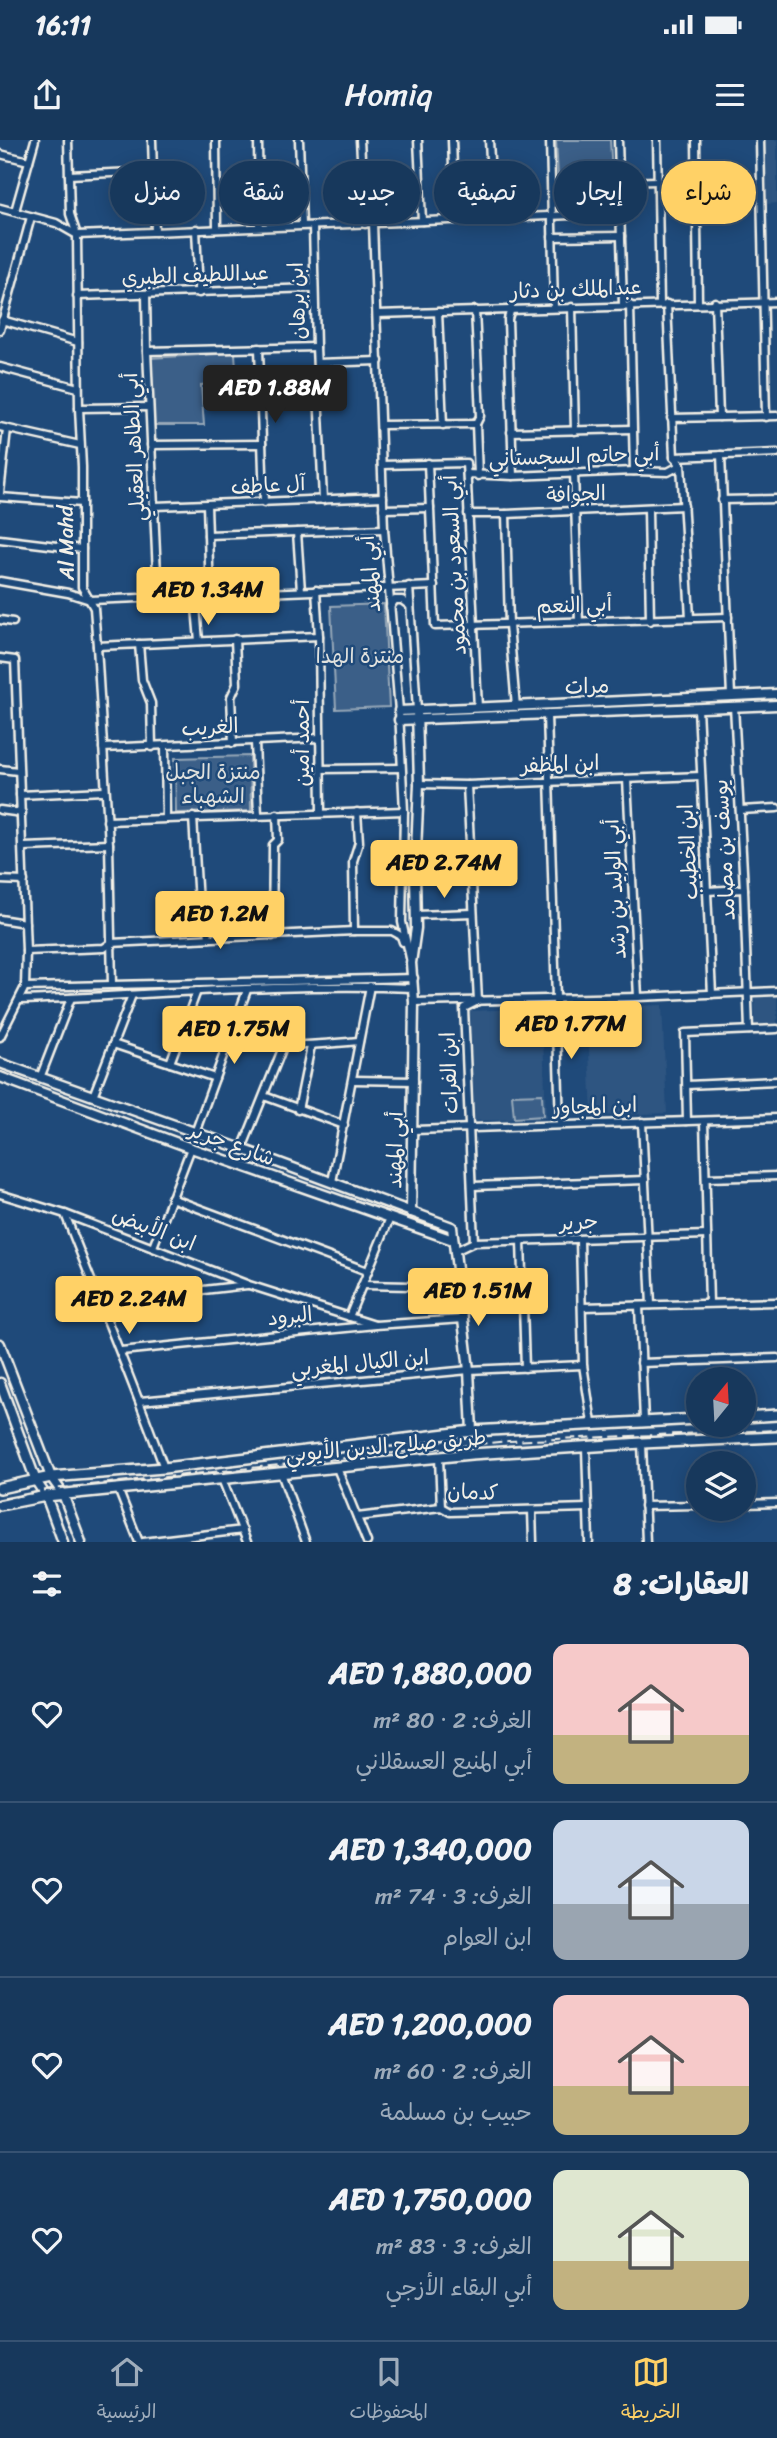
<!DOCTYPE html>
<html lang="ar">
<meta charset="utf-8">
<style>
:root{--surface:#17385c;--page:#203f62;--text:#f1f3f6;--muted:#9eacbb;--line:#365272;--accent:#ffd166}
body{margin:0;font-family:Sriracha,"Playpen Sans Arabic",sans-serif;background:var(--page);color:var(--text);direction:rtl;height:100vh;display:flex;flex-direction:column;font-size:26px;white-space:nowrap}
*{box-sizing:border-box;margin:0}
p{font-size:23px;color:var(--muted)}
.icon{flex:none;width:38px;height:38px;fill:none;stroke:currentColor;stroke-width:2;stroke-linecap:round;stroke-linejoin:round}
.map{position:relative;height:1402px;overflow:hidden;direction:ltr}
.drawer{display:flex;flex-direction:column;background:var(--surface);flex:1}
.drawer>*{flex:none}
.banner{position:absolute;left:21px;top:21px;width:735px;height:63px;direction:rtl;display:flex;gap:14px}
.needle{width:46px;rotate:18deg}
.buttons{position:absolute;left:686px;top:1227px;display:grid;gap:14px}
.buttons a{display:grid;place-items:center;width:70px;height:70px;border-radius:50%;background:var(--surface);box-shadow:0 4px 18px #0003,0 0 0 2px var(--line);font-size:35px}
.price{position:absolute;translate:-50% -60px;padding:0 16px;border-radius:7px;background:var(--accent);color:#111;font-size:23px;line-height:46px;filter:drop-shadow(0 2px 4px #0008)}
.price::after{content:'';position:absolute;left:50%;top:42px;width:21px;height:16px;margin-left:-10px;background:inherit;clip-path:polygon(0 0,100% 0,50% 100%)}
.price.current{background:#222;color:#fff}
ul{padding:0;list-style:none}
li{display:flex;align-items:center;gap:21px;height:175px;padding:0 28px}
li+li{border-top:2px solid var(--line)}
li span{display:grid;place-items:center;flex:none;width:196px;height:140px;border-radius:14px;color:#555}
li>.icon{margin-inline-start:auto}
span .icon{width:84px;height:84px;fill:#fffc;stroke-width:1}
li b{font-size:30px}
h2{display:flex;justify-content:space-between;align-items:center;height:84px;padding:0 28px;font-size:30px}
.chip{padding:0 24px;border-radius:32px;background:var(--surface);box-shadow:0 4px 18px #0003,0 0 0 2px var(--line);font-size:24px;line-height:63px}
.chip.current{background:var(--accent);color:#111}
.status{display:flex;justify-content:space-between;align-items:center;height:49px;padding:0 35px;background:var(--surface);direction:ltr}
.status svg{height:19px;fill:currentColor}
header{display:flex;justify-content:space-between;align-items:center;height:91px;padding:0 28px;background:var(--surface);font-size:32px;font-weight:600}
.tab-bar{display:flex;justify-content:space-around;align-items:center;height:98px;border-top:2px solid var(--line);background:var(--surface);font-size:19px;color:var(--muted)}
.tab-bar a{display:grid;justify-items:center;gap:4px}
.tab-bar .current{color:var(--accent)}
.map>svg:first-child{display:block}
.built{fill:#2d5581}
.green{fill:#3a5f88;stroke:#97a8b8;stroke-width:2}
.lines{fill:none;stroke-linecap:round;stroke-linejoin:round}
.street-casing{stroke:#f4f1e8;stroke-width:11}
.secondary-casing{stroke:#f4f1e8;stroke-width:13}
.primary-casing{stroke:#f4f1e8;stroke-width:14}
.street{stroke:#1f4a7a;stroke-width:6}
.secondary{stroke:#1f4a7a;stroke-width:8}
.primary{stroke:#1f4a7a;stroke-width:9}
.rail{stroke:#f4f1e8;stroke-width:2;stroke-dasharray:10 5;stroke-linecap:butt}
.labels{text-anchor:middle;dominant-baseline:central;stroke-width:5;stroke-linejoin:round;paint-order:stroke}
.street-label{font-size:21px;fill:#f4f1e8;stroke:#1f4a7a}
.park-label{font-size:21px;fill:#e1e2de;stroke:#1f4a7a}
</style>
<div class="status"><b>16:11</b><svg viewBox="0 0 49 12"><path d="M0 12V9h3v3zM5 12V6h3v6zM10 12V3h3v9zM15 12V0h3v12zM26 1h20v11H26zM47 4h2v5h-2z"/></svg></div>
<header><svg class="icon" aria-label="menu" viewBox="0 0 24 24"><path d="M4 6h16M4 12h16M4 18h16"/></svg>Homiq<svg class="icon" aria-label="share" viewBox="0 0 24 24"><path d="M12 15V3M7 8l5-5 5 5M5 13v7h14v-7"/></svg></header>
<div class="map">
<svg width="777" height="1402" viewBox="0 0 777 1402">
<rect width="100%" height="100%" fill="#1f4a7a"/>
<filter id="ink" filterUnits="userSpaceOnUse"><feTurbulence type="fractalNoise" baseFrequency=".0143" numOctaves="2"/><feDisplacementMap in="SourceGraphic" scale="14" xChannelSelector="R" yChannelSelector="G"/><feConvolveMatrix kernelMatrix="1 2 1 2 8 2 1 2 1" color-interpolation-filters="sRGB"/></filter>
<g filter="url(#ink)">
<!-- built -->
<g class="built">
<path d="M765,0H777V63L767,64Z"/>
<path d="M777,856V885L755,886V858Z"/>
<path d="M662,865L667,973L592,976L587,868Z"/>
<path d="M542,868L546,978L474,981L470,871Z"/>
</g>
<!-- green -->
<g class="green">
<path d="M556,0H610L612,35L558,37Z"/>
<path d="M235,213L236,230L247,232L246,241L201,245L204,285H152L149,218Z"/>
<path d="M384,464L389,567L336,569L331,466Z"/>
<path d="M250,616L251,671L176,673L175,618Z"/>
<path d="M542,954L543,976L514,978L512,955Z"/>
</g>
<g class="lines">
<!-- street casing -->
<g class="street-casing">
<g id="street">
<path d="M68,0L70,74L77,95L79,268L82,327V447L94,468L97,506L109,704L112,845"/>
<path d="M152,0L155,92"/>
<path d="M216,0L217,88"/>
<path d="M258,0L259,86"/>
<path d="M299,0L302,85"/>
<path d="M360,0L365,84"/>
<path d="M418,0L422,81"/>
<path d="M452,0L455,80"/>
<path d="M489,0L493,78"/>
<path d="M550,0L554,167"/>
<path d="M618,0L623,165"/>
<path d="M657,0L660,164"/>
<path d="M696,0L698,163"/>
<path d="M760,0L766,277"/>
<path d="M0,14L29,21"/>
<path d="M69,35L154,31"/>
<path d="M620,42L657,41"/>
<path d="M0,68L56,83L77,95L621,73"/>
<path d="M15,71L35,0"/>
<path d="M373,83L384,389L399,571L404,671L402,782L410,818"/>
<path d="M313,86L316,207L323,360"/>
<path d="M196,89L199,153"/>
<path d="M552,97L621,96"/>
<path d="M146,154L147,211L158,457"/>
<path d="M77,156L314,148"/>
<path d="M715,162L719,277"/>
<path d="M667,164L674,317L681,325"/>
<path d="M630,165L634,331"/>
<path d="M572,167L575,291"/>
<path d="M511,168L508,179L513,336"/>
<path d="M475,170L480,276L476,284L478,336"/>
<path d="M438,172L443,285"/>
<path d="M377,174L777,162"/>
<path d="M2,180L78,202"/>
<path d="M0,190L31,77"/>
<path d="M259,208L264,363"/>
<path d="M147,211L316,207"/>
<path d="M317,223L379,221"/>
<path d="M0,227L78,248"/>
<path d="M79,268L149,267"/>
<path d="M671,278L777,276"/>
<path d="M381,285L476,284"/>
<path d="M0,287L80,305"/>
<path d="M511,292L632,289"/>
<path d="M151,305L262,304"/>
<path d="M721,315L731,556"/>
<path d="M674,317L777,313"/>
<path d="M428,323L435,486L728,477"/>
<path d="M382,325L466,323L478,568"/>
<path d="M574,333L579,482"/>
<path d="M467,334L513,336L634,331L668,332L681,325L690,478"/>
<path d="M0,353L7,289"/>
<path d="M0,357L82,363"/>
<path d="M722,360L777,359"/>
<path d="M207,365L210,455"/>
<path d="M155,366L383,357"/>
<path d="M383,369L430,368"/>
<path d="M648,369L650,481"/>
<path d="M468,374H506L684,366"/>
<path d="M506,374L509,485L516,567"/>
<path d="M297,392L301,451"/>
<path d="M208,395L384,389"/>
<path d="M0,399L82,409"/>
<path d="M0,441L68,453L90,460L434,446"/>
<path d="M409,446L417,570"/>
<path d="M316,450L319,496L321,673"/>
<path d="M195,456L199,501"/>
<path d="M390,467L395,460H402L410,466"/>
<path d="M0,480L13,482"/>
<path d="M139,504L142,540L151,563L152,607"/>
<path d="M97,506L319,496"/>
<path d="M0,518L15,520L26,811L25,847L0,897"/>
<path d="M734,566L744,749L749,890"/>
<path d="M698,568L712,854"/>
<path d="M547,575L560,984"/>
<path d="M255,602L258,675"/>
<path d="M233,603L231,557L237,544L235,499"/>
<path d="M165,607L166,678"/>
<path d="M103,608L320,598"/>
<path d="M0,629L18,631"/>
<path d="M321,629L401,628"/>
<path d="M627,639L638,857"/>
<path d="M419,644L467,645L701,636"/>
<path d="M467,645L478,861L464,868L474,1102"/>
<path d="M20,655L104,651"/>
<path d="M0,670L22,673"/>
<path d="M740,670L777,668"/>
<path d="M193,677L198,764L206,768L209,798"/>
<path d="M107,681L404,671"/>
<path d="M24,707L109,704"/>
<path d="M0,740L24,741"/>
<path d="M707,751L744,749"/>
<path d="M416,775L473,773"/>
<path d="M0,779L25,783"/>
<path d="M354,791L353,721L359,702L357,672"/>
<path d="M272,796L273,705L278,700L277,674"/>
<path d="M26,811L104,808L111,803L354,791H392L401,796L403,802"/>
<path d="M25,847L414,838"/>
<path d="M20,860C151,855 282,843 413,848"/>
<path d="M414,862L638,857L777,851"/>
<path d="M228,901C272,909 314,905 359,901"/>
<path d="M113,904L215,938"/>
<path d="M170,923L197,851"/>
<path d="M40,938L71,858"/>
<path d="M353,940L414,941"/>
<path d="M687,945L777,941"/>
<path d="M93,956L132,855"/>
<path d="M264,956L344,985"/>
<path d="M298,970L311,906"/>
<path d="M687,981L685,893L777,889"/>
<path d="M704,981L709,1163"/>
<path d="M642,982L651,1165"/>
<path d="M414,990L777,978"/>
<path d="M195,993L247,850"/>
<path d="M242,1009L283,907"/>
<path d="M706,1038L777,1036"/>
<path d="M332,1042L370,846"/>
<path d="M472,1046L645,1040"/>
<path d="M0,1054L65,1074L249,1145L375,1185"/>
<path d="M171,1058L367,1131"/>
<path d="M65,1074C98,1159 133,1242 164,1328"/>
<path d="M580,1100L583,1225L592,1283"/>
<path d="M521,1101L525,1228"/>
<path d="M153,1107L191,1008"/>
<path d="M455,1111L474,1102L707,1095"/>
<path d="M362,1145L460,1147"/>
<path d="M99,1162L247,1145"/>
<path d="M639,1166L644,1281"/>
<path d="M582,1167L777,1162"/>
<path d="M349,1177L390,1078"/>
<path d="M121,1211L375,1185L463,1179"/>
<path d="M641,1223L777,1218"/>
<path d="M140,1261L469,1230L583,1225"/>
<path d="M642,1303L646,1402"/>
<path d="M586,1308L589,1402"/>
<path d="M439,1318L441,1367"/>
<path d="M337,1328L367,1402"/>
<path d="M281,1333L306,1402"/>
<path d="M222,1339L247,1402"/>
<path d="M118,1349L139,1402"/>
<path d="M744,1364L777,1363"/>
<path d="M644,1366L698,1365"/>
<path d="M532,1370L533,1402"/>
<path d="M357,1377L441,1367L450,1372L588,1368"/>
<path d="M143,1402L243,1390"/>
</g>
</g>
<!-- secondary casing -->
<g class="secondary-casing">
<g id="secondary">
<path d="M399,571L777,554"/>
<path d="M399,580L777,565"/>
<path d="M0,923L242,1009L452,1087L469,1230L472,1291"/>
<path d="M0,937L191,1008L453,1100"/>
<path d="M411,1072L414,862L411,823L416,788L415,733L419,644L417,570"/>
<path d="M0,1204L51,1337L63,1354L81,1402"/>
<path d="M0,1243L36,1341L46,1356L63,1402"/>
</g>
</g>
<!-- primary casing -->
<g class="primary-casing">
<g id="primary">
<path d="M744,1277L777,1275"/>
<path d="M0,1348L51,1337L164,1328L472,1291L698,1279"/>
<path d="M0,1365L46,1356L471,1314L642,1303L777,1297"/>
</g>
</g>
<!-- street -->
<use href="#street" class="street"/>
<!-- secondary -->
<use href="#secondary" class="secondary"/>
<!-- primary -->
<use href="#primary" class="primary"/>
<!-- rail -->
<path class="rail" d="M0,1360L51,1349L508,1301L777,1290"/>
</g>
</g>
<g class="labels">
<!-- street labels -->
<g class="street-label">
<text transform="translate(195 135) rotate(-2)">عبداللطيف الطبري</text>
<text transform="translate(576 149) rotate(-2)">عبدالملك بن دثار</text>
<text transform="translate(297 161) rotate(-92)">ابن برهان</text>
<text transform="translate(134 307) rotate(-93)">أبي الطاهر العقيلي</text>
<text transform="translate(574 316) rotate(-2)">أبي حاتم السجستاني</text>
<text transform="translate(268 345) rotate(-3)">آل عاطف</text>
<text transform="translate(576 354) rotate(-2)">الجوافة</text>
<text transform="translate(66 403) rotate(-91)">Al Mahd</text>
<text transform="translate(454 425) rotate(-93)">أبي السعود بن محمود</text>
<text transform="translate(370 434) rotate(-95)">أبي المهند</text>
<text transform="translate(574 465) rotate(-2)">أبي النعم</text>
<text transform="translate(587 546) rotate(-2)">مرات</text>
<text transform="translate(210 587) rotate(-3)">الغريب</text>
<text transform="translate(302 603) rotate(-90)">أحمد أمين</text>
<text transform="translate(560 624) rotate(-2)">ابن المظفر</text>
<text transform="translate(724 710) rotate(-93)">يوسف بن مصامد</text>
<text transform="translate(688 712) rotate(-93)">ابن الخطيب</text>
<text transform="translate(615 749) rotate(-93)">أبي الوليد بن رشد</text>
<text transform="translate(449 933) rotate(-92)">ابن الفرات</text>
<text transform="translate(595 966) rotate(-2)">ابن المجاور</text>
<text transform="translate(232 1004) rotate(20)">شارع جرير</text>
<text transform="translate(395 1010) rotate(-89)">أبي المهند</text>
<text transform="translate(579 1082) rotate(-2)">جرير</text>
<text transform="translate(154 1089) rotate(21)">ابن الأبيض</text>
<text transform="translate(290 1176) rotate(-6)">البرود</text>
<text transform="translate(360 1223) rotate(-5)">ابن الكيال المغربي</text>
<text transform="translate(386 1306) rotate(-5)">طريق صلاح الدين الأيوبي</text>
<text transform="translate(473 1352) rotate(2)">كدمان</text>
</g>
<!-- park labels -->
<g class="park-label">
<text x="360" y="516">منتزة الهدا</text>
<text x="213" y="632">منتزة الجبل<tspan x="213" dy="24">الشهباء</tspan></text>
</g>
</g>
</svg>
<div class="buttons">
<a><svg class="needle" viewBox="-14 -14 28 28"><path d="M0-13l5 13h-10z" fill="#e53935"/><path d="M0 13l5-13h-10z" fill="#9eacbb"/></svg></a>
<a><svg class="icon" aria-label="layers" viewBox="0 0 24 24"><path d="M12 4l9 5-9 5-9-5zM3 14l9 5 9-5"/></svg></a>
</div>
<b class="price current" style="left:275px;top:285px">AED 1.88M</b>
<b class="price" style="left:208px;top:487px">AED 1.34M</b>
<b class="price" style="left:444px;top:760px">AED 2.74M</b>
<b class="price" style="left:220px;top:811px">AED 1.2M</b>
<b class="price" style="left:571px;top:921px">AED 1.77M</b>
<b class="price" style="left:234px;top:926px">AED 1.75M</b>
<b class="price" style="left:478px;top:1188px">AED 1.51M</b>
<b class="price" style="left:129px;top:1196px">AED 2.24M</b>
<div class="banner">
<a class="chip current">شراء</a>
<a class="chip">إيجار</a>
<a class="chip">تصفية</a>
<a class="chip">جديد</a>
<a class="chip">شقة</a>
<a class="chip">منزل</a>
</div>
</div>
<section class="drawer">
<h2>العقارات: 8<svg class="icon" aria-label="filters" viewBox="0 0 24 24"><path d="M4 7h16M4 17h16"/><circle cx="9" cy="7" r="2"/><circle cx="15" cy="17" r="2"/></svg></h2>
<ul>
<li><span style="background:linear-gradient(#f6c9c9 65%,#c2b280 0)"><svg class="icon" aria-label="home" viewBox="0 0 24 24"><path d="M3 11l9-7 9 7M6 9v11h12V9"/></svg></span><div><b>AED 1,880,000</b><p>الغرف: 2 · 80 m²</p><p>أبي المنيع العسقلاني</p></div><svg class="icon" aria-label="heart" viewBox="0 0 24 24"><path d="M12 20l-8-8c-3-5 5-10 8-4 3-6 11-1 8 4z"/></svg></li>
<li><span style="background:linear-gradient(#c9d6e8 60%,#9aa5b1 0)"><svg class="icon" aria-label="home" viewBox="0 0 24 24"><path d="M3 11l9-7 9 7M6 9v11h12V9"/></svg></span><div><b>AED 1,340,000</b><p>الغرف: 3 · 74 m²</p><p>ابن العوام</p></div><svg class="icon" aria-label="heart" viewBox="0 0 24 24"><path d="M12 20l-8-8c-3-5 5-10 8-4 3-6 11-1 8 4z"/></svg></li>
<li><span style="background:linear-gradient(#f6c9c9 65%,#c2b280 0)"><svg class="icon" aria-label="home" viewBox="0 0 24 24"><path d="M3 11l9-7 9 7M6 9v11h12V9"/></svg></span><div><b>AED 1,200,000</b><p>الغرف: 2 · 60 m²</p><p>حبيب بن مسلمة</p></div><svg class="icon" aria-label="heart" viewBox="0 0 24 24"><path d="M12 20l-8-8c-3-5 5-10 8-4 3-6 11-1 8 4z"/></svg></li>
<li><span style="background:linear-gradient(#dfe7d0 65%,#c2b280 0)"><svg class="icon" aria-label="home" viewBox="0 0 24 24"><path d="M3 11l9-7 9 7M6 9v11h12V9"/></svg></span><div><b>AED 1,750,000</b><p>الغرف: 3 · 83 m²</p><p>أبي البقاء الأزجي</p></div><svg class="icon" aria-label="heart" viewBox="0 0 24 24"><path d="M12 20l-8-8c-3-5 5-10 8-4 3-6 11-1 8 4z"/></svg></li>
</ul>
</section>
<nav class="tab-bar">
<a class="current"><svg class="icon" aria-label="map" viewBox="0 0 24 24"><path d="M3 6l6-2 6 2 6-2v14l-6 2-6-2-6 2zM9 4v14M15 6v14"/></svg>الخريطة</a>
<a><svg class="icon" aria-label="saved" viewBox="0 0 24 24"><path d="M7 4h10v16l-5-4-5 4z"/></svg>المحفوظات</a>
<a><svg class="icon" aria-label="home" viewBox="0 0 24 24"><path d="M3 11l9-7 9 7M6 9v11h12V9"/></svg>الرئيسية</a>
</nav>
